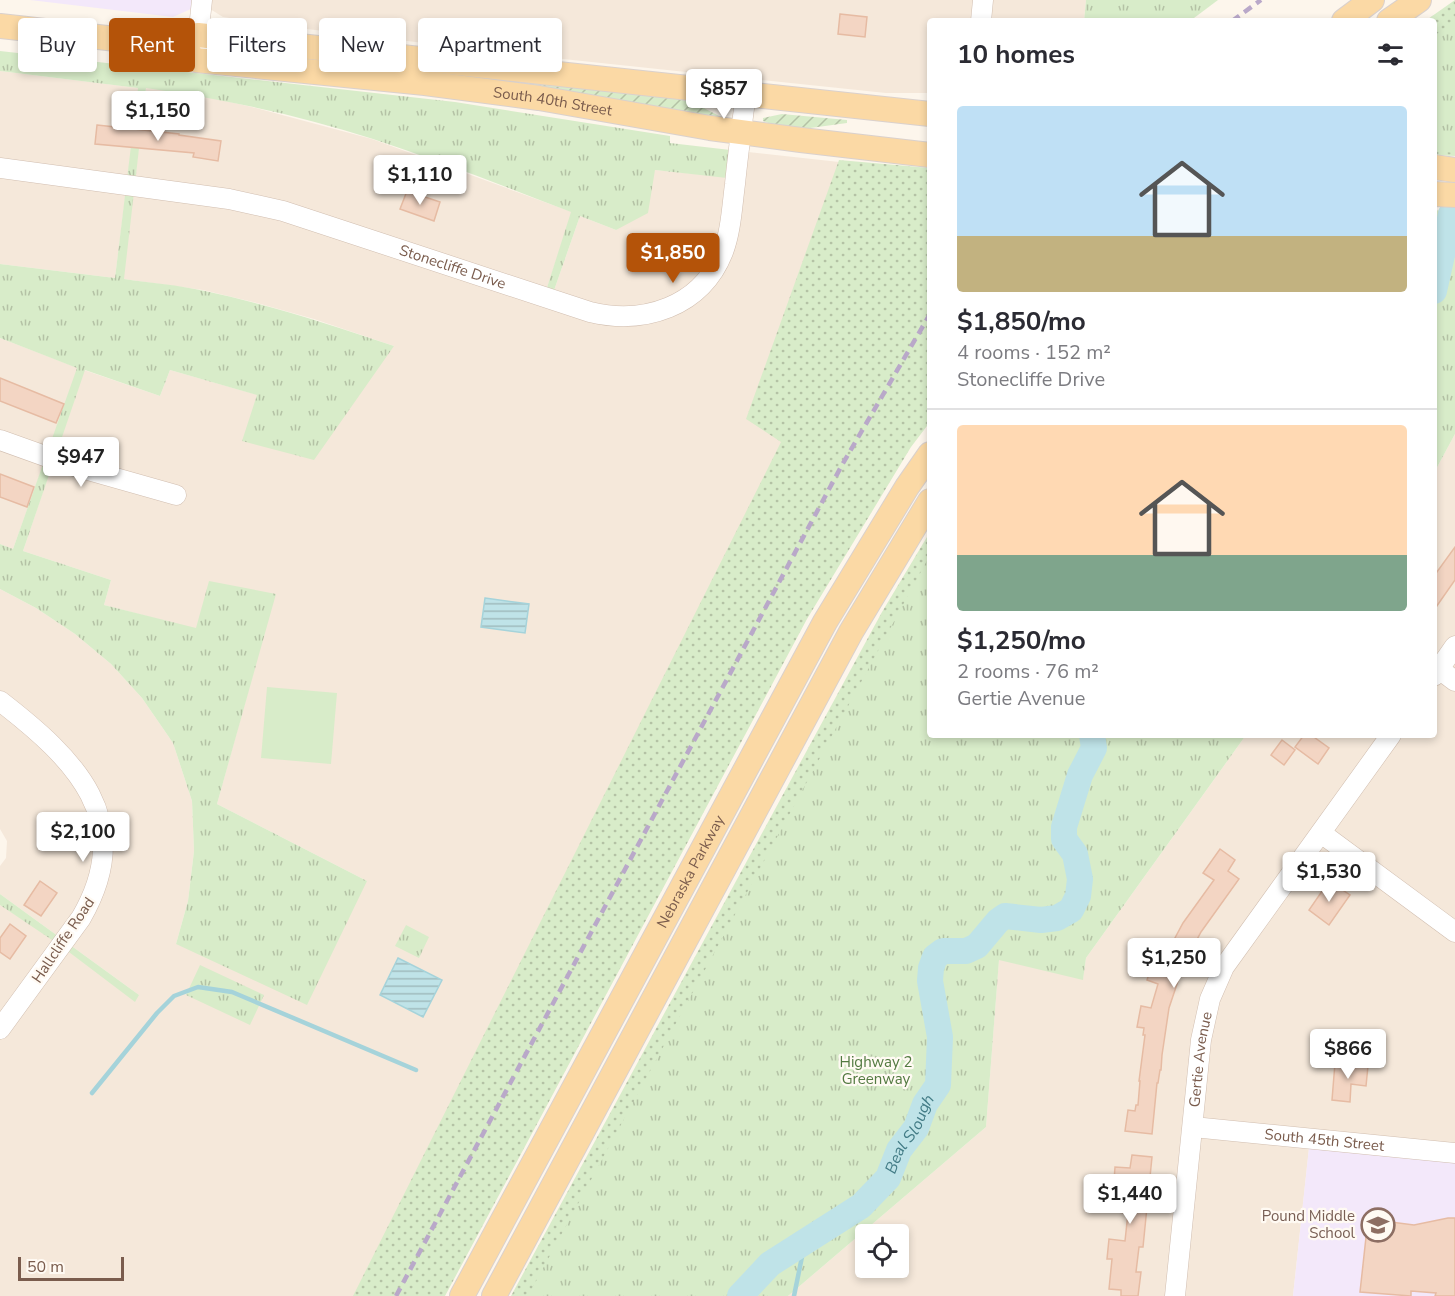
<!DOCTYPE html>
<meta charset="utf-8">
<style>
:root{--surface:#fff;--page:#f7f7f7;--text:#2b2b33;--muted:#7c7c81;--line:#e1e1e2;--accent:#b45309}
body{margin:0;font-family:"Nunito Sans",sans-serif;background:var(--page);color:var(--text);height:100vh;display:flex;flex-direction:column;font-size:22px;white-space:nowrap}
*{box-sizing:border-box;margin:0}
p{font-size:20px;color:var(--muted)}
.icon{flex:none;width:33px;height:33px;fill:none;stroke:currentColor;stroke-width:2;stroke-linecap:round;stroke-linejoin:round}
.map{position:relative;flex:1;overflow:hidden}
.sheet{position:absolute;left:927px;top:18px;width:510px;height:720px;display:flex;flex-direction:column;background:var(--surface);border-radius:6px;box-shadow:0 3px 9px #0003}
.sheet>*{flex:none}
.top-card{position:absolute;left:18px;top:18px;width:570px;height:54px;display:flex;gap:12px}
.controls{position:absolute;left:855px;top:1224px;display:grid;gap:12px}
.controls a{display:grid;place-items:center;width:54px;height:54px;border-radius:6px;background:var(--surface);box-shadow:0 3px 9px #0003;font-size:30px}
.scale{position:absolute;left:18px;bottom:15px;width:106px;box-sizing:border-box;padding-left:6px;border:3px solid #7a5c4d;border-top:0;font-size:16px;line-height:21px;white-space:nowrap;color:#7a5c4d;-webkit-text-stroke:4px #fffaf3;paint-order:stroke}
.price{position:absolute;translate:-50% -51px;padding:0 14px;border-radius:6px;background:#fff;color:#222;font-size:20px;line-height:39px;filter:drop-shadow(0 2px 3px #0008)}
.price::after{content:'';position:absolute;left:50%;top:36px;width:18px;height:14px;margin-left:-9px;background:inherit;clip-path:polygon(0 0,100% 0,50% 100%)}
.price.on{background:var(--accent);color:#fff}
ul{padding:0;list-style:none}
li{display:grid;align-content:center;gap:12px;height:318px;padding:0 30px}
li+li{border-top:2px solid var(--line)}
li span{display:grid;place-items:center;height:186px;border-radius:6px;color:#555}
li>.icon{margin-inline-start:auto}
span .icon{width:108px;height:108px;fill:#fffc;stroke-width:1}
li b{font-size:26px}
h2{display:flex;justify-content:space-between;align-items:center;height:72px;padding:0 30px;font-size:26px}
.pill{padding:0 21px;border-radius:6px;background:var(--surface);box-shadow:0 3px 9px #0003;font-size:21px;line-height:54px}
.pill.on{background:var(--accent);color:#fff}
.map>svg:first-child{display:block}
.residential{fill:#f5e8da;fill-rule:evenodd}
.education{fill:#f3e8fa}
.grass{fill:url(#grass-dots)}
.park{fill:url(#park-tufts)}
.garden{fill:url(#garden-furrows)}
.pitch{fill:#d8ecc9}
.water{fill:url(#water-rules);stroke:#a5d3da;stroke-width:1.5}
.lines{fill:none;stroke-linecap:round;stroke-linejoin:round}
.stream{stroke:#a5d3da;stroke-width:4.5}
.river{stroke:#bfe3e8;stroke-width:26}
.building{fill:#f3d5c3;stroke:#e6bba3;stroke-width:1.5}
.minor-casing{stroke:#d1beb0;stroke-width:21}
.major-casing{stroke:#dad1cd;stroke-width:26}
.minor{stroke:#fff;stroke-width:20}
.major{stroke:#fbd9a5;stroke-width:24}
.rail{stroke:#b9a8c9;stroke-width:4.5;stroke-dasharray:9 6;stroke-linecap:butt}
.labels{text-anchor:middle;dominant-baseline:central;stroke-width:4.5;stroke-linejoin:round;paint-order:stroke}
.street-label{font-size:15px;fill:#7a5c4d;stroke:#fffaf3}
.park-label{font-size:15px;fill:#537a41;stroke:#fffaf3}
.education-label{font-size:15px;fill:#785e54;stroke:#fffaf3;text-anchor:end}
.water-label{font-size:16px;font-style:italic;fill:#437c86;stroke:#fffaf3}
</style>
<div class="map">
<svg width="1455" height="1296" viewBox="0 0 1455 1296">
<defs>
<pattern id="grass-dots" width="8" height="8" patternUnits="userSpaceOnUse" patternTransform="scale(1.5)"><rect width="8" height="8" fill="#d8ecc9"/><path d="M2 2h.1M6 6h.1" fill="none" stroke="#b4c2a5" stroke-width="1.8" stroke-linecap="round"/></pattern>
<pattern id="park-tufts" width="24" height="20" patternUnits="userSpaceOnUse" patternTransform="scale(1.5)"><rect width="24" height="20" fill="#d8ecc9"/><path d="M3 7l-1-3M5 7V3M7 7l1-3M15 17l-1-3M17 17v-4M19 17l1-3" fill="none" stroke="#b4c2a5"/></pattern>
<pattern id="garden-furrows" width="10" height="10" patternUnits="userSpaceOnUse" patternTransform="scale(1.5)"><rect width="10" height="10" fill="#d8ecc9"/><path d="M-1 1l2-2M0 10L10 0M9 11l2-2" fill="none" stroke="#b4c2a5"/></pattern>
<pattern id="water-rules" width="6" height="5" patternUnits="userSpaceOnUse" patternTransform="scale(1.5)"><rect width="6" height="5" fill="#bfe3e8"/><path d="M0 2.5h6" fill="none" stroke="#a0bbbe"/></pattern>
</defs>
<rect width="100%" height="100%" fill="#fdf6ec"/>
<!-- residential -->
<g class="residential">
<path d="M202,0H1086L1084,21H930V93H886L516,54L290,27L223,17L202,4Z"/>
<path d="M0,71L139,88L115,278L0,264Z"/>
<path d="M146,87L208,97L252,107L372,139L572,212L544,297L551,299L580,216L616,230L655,170L735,178L739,151L930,172L364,1296H0V905L139,995L0,894V866L6,858L7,841L0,829V589L36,608L75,634L111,664L142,698L173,743L192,801L194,851L188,901L176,944L367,881L217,804L275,594L196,629L104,605L111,580L23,551L84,370L160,396L170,370L258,395L394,346L314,319L257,303L203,290L123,279Z"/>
<path d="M0,338L78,368L13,549L0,544Z"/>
<path d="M1455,434V1153L1310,1139L1293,1296H788L986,1127L999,959L1083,979L1086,958L1246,735H1434V473ZM866,1234H898V1268H866Z"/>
</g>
<!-- education -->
<g class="education">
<path d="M30,0H202V4L173,17Z"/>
<path d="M1310,1138L1455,1153V1296H1293Z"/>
</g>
<!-- grass -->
<g class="grass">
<path d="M1455,0V156L1434,155V21H1425Z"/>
<path d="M839,160L930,168V422L911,447L807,619L445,1296H353L781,442L746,419Z"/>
<path d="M930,532V725L632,1296H511L882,612Z"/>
</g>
<!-- park -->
<g class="park">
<path d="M1086,0H1218L1190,21H1084Z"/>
<path d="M1455,20V153L1434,151V36Z"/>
<path d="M0,51L455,102L670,136V143L739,151L736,179L655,170L648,213L616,230L580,216L551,299L544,297L571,212C506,187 440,161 373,139C299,115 223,99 146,88L124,279C151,283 178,285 205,291C270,305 332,325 394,346L314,460L242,441L257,395L170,370L160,396L85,370L23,551L111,580L104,605L196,628L209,581L276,594L217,804L367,881L307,1005L176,944L188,901L194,851L192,801L173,743L142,698L111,664L75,634L36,608L0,589V544L13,549L77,368L0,338V264L115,278L138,88L0,71Z"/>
<path d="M1434,210L1455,212V434L1434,473Z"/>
<path d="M930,555V735H1246L1086,958L1083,980L999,960L986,1127L788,1296H528Z"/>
<path d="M0,894L139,995L135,1002L61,946L0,905Z"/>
<path d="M406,925L429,937L419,958L395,946Z"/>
<path d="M200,965L264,995L250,1025L186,995Z"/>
</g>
<!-- garden -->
<g class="garden">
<path d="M221,48L670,96L698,105L725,119L241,53Z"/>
<path d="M782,114L847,120V123L803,129L771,124L763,121V118Z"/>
</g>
<!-- pitch -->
<path class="pitch" d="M267,687L337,693L331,764L261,758Z"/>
<!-- water -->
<g class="water">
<path d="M485,598L529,604L525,633L481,627Z"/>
<path d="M398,958L442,980L423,1017L380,995Z"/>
</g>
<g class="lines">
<!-- stream -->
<g class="stream">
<path d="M92,1093L157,1013L174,996L198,987L232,992L416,1070"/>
<path d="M794,1296L805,1242"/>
</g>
<!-- river -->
<g class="river">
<path d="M1434,291L1451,214"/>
<path id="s1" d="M740,1296L770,1264L861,1206L888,1178L899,1150L916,1128L925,1104L938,1085L940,1037L930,981L931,968L935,957L943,951H966L977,946L998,921L1005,916L1041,920L1057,918L1071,910L1078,896L1080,879L1075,854L1064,839V827L1080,775L1094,748L1092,735"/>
</g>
</g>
<!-- building -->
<g class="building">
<path d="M840,14L867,17L865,37L838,34Z"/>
<path d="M97,125L179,134V135L221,141L218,161L193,157L194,153L95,144Z"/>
<path d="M407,191L440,202L434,221L400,209Z"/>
<path d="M0,378L64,404L56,423L0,401Z"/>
<path d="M0,474L34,487L27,507L0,497Z"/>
<path d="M1455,547V580L1434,610V576Z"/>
<path d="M1304,735H1311L1329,748L1318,764L1295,747Z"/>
<path d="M1282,740L1295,750L1284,765L1271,755Z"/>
<path d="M1220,849L1235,860L1228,871L1239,879L1201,932L1183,966L1169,1008L1162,1055L1161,1070H1160L1158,1083H1157L1152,1134L1125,1131L1128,1110L1135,1111L1136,1105H1138L1140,1081H1139L1145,1035H1143L1144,1028L1137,1027L1141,1006L1151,1008L1158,984L1147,980L1153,962L1161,964L1183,923L1214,880L1203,873Z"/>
<path d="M40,881L57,893L41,916L24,905Z"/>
<path d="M1329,881L1350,895L1329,925L1309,910Z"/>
<path d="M10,924L26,936L10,959L0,952V938Z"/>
<path d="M1335,1063L1368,1066L1366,1086L1351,1084L1350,1102L1332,1100Z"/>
<path d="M1132,1155L1152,1157L1143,1247H1139L1136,1272H1141L1138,1296H1121V1290L1109,1289L1112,1259H1107L1109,1239L1125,1241L1128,1213L1117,1212L1120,1182L1114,1181L1115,1167L1130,1168Z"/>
<path d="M1448,1218H1455V1296H1435L1436,1293L1411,1291V1296L1360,1292L1368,1219L1414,1225Z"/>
</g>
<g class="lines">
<!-- minor casing -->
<g class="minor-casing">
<g id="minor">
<path d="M981,21L983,0"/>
<path d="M197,48L202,0"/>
<path id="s2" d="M0,168L229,199L283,211L590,312C644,325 701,307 723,252C731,231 732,207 735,184C738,154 742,124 746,93"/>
<path d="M0,440L70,465L176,495"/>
<path d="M1439,669L1455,681"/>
<path d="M1434,676L1455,646"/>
<path d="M0,701C75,759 138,820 81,918L0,1029"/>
<path d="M1321,833L1455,932"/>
<path id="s3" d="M1193,1127L1455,1153"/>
<path id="s4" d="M1175,1296L1201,1040L1210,999L1224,967L1391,735"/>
</g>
</g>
<!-- major casing -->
<g class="major-casing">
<g id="major">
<path d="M1344,21L1372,0"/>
<path d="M1389,21L1419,0"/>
<path id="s5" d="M0,26L178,46L196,60L425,83L539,98L710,128L801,140L930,155"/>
<path d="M178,46L198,35L930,114"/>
<path d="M1434,167L1455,170"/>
<path d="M1434,194L1455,195"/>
<path id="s6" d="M462,1296L825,622L907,487L930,454"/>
<path d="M494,1296L851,632L930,501"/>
</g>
</g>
<!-- minor -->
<use href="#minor" class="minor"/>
<!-- major -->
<use href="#major" class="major"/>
<!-- rail -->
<g class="rail">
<path d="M1232,21L1261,0"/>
<path d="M396,1296L842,465L930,314"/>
</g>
</g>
<!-- icons -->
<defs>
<g id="school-ring" transform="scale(1.725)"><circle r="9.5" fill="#fffaf3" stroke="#8d6e63" stroke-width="1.5"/><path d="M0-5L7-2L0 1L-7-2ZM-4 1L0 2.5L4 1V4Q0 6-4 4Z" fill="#8d6e63"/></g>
</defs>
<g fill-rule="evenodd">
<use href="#school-ring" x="1378" y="1225"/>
</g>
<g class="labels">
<!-- street labels -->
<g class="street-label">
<text stroke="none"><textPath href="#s5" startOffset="561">South 40th Street</textPath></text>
<text stroke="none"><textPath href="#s2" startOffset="465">Stonecliffe Drive</textPath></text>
<text stroke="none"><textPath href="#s6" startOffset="482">Nebraska Parkway</textPath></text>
<text transform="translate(63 940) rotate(-56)">Hallcliffe Road</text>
<text stroke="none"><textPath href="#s4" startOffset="238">Gertie Avenue</textPath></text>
<text stroke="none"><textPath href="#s3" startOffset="132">South 45th Street</textPath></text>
</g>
<!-- park labels -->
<g class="park-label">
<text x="876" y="1062">Highway 2<tspan x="876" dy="17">Greenway</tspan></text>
</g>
<!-- education labels -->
<g class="education-label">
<text x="1355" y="1216">Pound Middle<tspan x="1355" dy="17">School</tspan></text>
</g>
<!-- water labels -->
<g class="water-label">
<text stroke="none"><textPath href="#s1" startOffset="240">Beal Slough</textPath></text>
</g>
</g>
</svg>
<div class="controls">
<a><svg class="icon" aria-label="locate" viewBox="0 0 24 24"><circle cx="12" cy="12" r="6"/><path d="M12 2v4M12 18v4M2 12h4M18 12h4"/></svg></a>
</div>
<div class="scale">50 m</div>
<b class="price" style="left:724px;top:120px">$857</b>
<b class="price" style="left:158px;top:142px">$1,150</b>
<b class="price" style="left:420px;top:206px">$1,110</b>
<b class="price on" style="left:673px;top:284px">$1,850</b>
<b class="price" style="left:81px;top:488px">$947</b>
<b class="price" style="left:83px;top:863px">$2,100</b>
<b class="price" style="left:1329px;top:903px">$1,530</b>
<b class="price" style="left:1174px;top:989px">$1,250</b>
<b class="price" style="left:1348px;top:1080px">$866</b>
<b class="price" style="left:1130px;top:1225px">$1,440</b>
<div class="top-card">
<a class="pill">Buy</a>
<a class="pill on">Rent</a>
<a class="pill">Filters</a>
<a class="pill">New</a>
<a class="pill">Apartment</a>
</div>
<section class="sheet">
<h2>10 homes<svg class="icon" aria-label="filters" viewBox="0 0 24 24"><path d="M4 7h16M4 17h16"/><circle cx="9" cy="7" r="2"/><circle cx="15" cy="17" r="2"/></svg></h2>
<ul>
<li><span style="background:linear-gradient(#bfe0f5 70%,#c2b280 0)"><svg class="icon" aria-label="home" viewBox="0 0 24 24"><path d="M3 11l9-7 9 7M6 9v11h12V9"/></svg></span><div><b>$1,850/mo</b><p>4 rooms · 152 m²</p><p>Stonecliffe Drive</p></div></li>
<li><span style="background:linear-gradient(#ffd9b3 70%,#7fa58c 0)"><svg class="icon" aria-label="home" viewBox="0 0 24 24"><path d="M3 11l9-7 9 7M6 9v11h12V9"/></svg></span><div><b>$1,250/mo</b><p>2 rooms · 76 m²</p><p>Gertie Avenue</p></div></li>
</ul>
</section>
</div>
